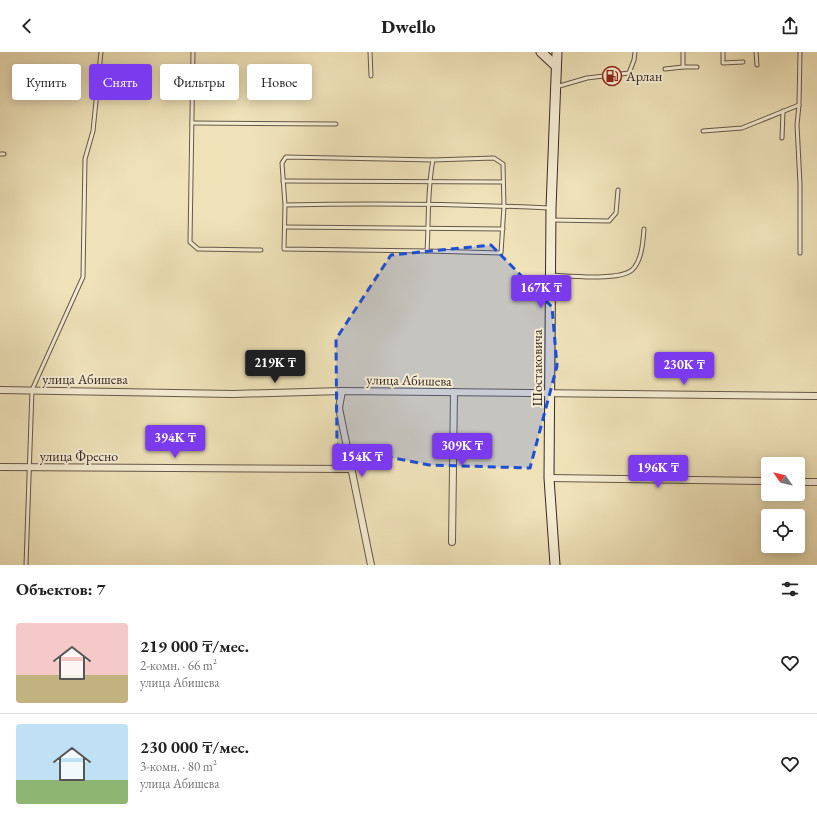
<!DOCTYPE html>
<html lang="ru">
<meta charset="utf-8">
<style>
:root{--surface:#fff;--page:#f2f2f2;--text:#222;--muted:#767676;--line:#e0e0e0;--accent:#7c3aed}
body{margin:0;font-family:"EB Garamond",serif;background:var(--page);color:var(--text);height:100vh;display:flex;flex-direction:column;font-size:15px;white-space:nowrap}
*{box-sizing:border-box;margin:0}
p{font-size:13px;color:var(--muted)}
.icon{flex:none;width:22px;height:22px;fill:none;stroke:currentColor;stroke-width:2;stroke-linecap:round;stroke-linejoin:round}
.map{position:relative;height:513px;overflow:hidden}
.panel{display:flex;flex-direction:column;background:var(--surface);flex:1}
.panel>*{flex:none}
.hud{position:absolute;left:12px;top:12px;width:400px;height:36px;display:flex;gap:8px}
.needle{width:26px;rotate:304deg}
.tools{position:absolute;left:761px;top:405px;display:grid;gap:8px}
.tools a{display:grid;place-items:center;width:44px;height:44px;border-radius:4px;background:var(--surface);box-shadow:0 2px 10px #0003;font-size:20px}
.price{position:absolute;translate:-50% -34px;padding:0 9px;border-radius:4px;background:var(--accent);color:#fff;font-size:13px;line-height:26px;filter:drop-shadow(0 1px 2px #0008)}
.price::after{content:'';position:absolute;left:50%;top:24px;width:12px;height:9px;margin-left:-6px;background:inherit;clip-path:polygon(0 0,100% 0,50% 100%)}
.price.current{background:#222;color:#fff}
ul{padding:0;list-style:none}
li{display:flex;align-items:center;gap:12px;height:100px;padding:0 16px}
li+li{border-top:1px solid var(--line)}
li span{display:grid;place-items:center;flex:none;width:112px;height:80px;border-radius:4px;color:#555}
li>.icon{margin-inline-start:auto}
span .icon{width:48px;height:48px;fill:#fffc;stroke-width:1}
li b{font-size:17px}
h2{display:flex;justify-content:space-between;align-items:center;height:48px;padding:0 16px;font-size:17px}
.pill{padding:0 14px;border-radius:4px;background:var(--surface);box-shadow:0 2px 10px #0003;font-size:14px;line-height:36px}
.pill.current{background:var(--accent);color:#fff}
header{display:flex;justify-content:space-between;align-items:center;height:52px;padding:0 16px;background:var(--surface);font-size:18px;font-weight:800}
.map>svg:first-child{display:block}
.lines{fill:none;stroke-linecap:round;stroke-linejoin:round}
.lane-casing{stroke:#65584b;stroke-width:5}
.street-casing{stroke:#65584b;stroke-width:8}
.secondary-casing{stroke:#372a26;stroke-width:11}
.lane{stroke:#f5ecd2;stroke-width:3}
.street{stroke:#f5ecd2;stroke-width:6}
.secondary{stroke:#f5ecd2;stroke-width:9}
.marked{fill:#1d4ed8;fill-opacity:0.2;stroke:#1d4ed8;stroke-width:3;stroke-dasharray:8 5;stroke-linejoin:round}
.labels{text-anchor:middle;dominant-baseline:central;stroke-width:4;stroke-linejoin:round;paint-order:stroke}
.poi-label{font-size:14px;fill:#372a26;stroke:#f5ecd2;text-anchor:start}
.street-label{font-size:14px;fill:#372a26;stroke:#f5ecd2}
</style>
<header><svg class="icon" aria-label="back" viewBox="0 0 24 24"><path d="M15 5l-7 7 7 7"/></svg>Dwello<svg class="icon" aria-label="share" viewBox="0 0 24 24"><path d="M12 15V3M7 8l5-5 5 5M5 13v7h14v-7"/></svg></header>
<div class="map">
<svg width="817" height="513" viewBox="0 0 817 513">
<rect width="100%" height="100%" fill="#efe2b9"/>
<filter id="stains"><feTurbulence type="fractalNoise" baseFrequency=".005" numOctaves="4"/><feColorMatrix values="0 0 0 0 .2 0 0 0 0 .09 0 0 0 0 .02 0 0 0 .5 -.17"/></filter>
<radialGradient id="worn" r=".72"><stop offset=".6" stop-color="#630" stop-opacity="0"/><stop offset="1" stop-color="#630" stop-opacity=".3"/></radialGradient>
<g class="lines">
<!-- lane casing -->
<g class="lane-casing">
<g id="lane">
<path d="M193,0L190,190L198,197L261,198"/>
<path d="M370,0L371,24"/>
<path d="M723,0V11L743,10"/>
<path d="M756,0L757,13"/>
<path d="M683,15V0"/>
<path d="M665,17L683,15H697"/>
<path d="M556,35L587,26L629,21L634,8L635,0"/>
<path d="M192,71L336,72"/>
<path d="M703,79L742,76L799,53"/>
<path d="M782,86L783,59"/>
<path d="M0,102H4"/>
<path d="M283,129L503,130"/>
<path d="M285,153L282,111L286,105L433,108C427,138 429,169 427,199L284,197L285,153C373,151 461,152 549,156"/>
<path d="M552,168L609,169L616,161L618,138"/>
<path d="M285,175L503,177"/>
<path d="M427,199L501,201L504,154L503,112L494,106L433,108"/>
<path d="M800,201V132L797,73L799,53L800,0"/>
<path d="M551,223C569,224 619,229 632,218C642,209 643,189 644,177"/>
<path d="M26,513L32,338L83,225L85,107L93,79L101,0"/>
</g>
</g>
<!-- street casing -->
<g class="street-casing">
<g id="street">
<path d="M0,338L233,342L342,339L817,344"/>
<path d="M342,339L339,356L371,513"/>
<path d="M0,415L351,417"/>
<path d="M549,426L768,429"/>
<path d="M798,430H817"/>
<path d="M452,490L454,340"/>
</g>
</g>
<!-- secondary casing -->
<g class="secondary-casing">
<g id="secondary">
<path d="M541,0L556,14"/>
<path d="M555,513L549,426L551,156L557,0"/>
</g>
</g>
<!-- lane -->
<use href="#lane" class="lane"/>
<!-- street -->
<use href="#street" class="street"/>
<!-- secondary -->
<use href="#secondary" class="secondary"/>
</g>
<!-- marked area -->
<path class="marked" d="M491,193L552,255L557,314L530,416L429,413L337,395L336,287L391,203Z"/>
<!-- icons -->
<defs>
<g id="fuel-ring" transform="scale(1)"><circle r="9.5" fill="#f5ecd2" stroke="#8f2418" stroke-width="1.5"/><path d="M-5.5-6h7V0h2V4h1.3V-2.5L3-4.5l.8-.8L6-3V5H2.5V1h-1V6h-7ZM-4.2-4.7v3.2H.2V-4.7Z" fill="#8f2418"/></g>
</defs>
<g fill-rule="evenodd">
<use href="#fuel-ring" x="612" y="24"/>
</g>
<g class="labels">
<!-- poi labels -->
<g class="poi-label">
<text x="626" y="24">Арлан</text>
</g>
<!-- street labels -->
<g class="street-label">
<text transform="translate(537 316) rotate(-90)">Шостаковича</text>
<text x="85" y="327">улица Абишева</text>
<text transform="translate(409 328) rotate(1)">улица Абишева</text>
<text x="79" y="404">улица Фресно</text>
</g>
</g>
<rect width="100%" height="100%" filter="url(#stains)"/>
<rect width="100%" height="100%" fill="url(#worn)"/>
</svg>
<div class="tools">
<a><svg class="needle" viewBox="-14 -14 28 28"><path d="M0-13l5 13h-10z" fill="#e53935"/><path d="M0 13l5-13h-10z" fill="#767676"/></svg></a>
<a><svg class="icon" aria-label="locate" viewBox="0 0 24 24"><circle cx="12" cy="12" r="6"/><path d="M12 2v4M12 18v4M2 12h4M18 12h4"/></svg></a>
</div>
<b class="price" style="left:541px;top:257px">167K ₸</b>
<b class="price current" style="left:275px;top:332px">219K ₸</b>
<b class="price" style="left:684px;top:334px">230K ₸</b>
<b class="price" style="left:175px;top:407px">394K ₸</b>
<b class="price" style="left:462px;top:415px">309K ₸</b>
<b class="price" style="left:362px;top:426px">154K ₸</b>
<b class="price" style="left:658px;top:437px">196K ₸</b>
<div class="hud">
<a class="pill">Купить</a>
<a class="pill current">Снять</a>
<a class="pill">Фильтры</a>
<a class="pill">Новое</a>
</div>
</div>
<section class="panel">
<h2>Объектов: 7<svg class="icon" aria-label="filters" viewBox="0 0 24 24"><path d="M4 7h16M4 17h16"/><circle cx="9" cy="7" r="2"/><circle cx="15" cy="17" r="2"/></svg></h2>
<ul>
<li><span style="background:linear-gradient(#f6c9c9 65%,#c2b280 0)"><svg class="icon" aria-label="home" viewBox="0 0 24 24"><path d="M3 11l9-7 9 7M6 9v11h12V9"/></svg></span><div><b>219 000 ₸/мес.</b><p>2-комн. · 66 m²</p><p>улица Абишева</p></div><svg class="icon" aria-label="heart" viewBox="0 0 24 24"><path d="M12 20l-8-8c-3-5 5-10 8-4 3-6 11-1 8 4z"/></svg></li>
<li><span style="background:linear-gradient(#bfe0f5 70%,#8fb573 0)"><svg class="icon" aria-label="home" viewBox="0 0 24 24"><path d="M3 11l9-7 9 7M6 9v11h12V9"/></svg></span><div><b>230 000 ₸/мес.</b><p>3-комн. · 80 m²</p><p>улица Абишева</p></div><svg class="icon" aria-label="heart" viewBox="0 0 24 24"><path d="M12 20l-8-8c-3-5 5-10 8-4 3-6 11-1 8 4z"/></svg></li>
</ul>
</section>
